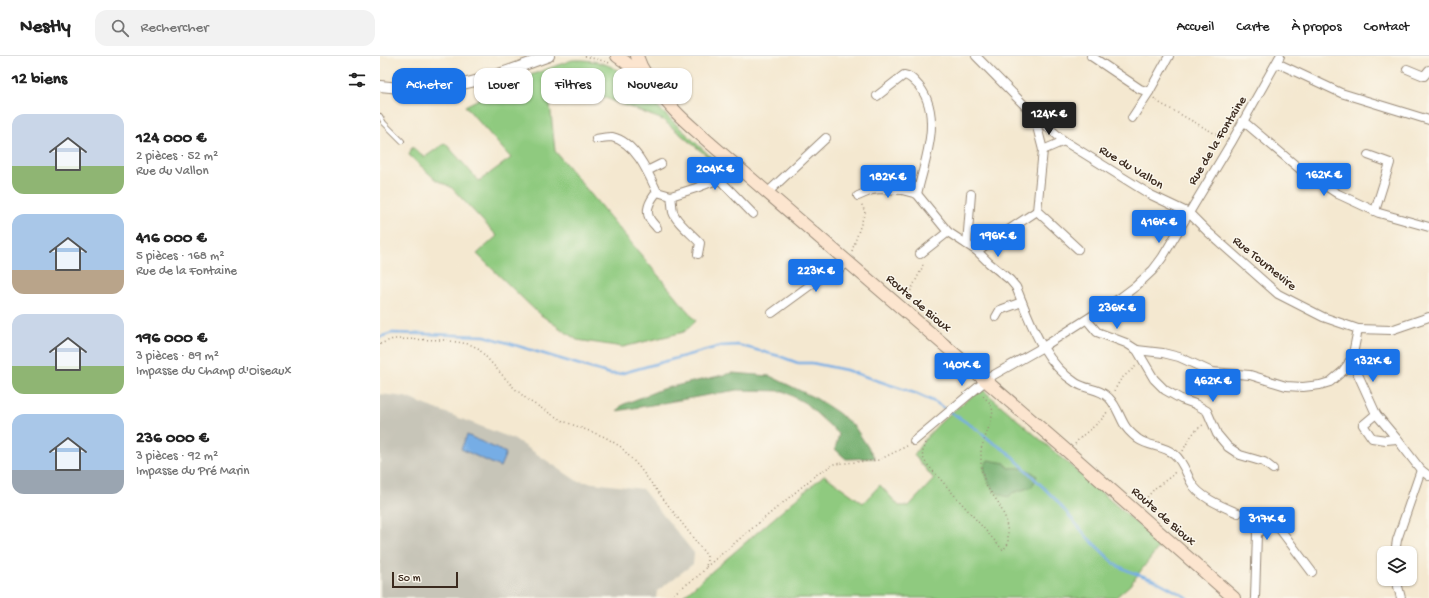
<!DOCTYPE html>
<html lang="fr">
<meta charset="utf-8">
<style>
:root{--surface:#fff;--page:#f2f2f2;--text:#222;--muted:#767676;--line:#e0e0e0;--accent:#1a73e8}
body{margin:0;font-family:"Gochi Hand",sans-serif;background:var(--page);color:var(--text);height:100vh;display:flex;flex-direction:column;font-size:15px;white-space:nowrap}
*{box-sizing:border-box;margin:0}
p{font-size:13px;color:var(--muted)}
.icon{flex:none;width:22px;height:22px;fill:none;stroke:currentColor;stroke-width:2;stroke-linecap:round;stroke-linejoin:round}
.map{position:relative;flex:1;overflow:hidden}
.panel{display:flex;flex-direction:column;background:var(--surface);width:380px}
.panel>*{flex:none}
.hud{position:absolute;left:12px;top:12px;width:380px;height:36px;display:flex;gap:8px}
.controls{position:absolute;left:997px;top:490px;display:grid;gap:8px}
.controls a{display:grid;place-items:center;width:40px;height:40px;border-radius:8px;background:var(--surface);box-shadow:0 1px 3px #0004;font-size:20px}
.scale{position:absolute;left:12px;bottom:10px;width:66px;box-sizing:border-box;padding-left:4px;border:2px solid #3b2a1e;border-top:0;font-size:11px;line-height:14px;white-space:nowrap;color:#3b2a1e;-webkit-text-stroke:3px #fbf7ec;paint-order:stroke}
.price{position:absolute;translate:-50% -34px;padding:0 9px;border-radius:4px;background:var(--accent);color:#fff;font-size:13px;line-height:26px;filter:drop-shadow(0 1px 2px #0008)}
.price::after{content:'';position:absolute;left:50%;top:24px;width:12px;height:9px;margin-left:-6px;background:inherit;clip-path:polygon(0 0,100% 0,50% 100%)}
.price.on{background:#222;color:#fff}
ul{padding:0;list-style:none}
li{display:flex;align-items:center;gap:12px;height:100px;padding:0 12px}
li span{display:grid;place-items:center;flex:none;width:112px;height:80px;border-radius:12px;color:#555}
li>.icon{margin-inline-start:auto}
span .icon{width:48px;height:48px;fill:#fffc;stroke-width:1}
li b{font-size:17px}
h2{display:flex;justify-content:space-between;align-items:center;height:48px;padding:0 12px;font-size:17px}
.chip{padding:0 14px;border-radius:12px;background:var(--surface);box-shadow:0 1px 3px #0004;font-size:14px;line-height:36px}
.chip.on{background:var(--accent);color:#fff}
header{display:flex;align-items:center;gap:24px;box-sizing:border-box;height:56px;padding:0 20px;background:var(--surface);border-bottom:1px solid var(--line)}
header strong{font-size:19px}
nav{display:flex;gap:22px;margin-inline-start:auto;font-size:14px}
.search{width:280px;height:36px;background:var(--page);display:flex;align-items:center;gap:10px;box-sizing:border-box;padding:0 14px;border-radius:12px;color:var(--muted);font-size:15px}
main{display:flex;flex:1;min-height:0}
.map>svg:first-child{display:block}
.industrial{fill:#c7c5b8}
.green{fill:#8fca7f;stroke:#657a4e}
.forest{fill:#73ae6e;stroke:#576c46}
.water{fill:#76ade5;stroke:#586c82}
.lines{fill:none;stroke-linecap:round;stroke-linejoin:round}
.stream{stroke:#76ade5;stroke-width:2.5}
.service-casing{stroke:#988977;stroke-width:6}
.minor-casing{stroke:#988977;stroke-width:10}
.tertiary-casing{stroke:#988977;stroke-width:12}
.secondary-casing{stroke:#988977;stroke-width:14}
.path{stroke:#988977;stroke-width:1.5;stroke-dasharray:1 3;stroke-linecap:butt}
.service{stroke:#fff;stroke-width:4}
.minor{stroke:#fff;stroke-width:8}
.tertiary{stroke:#fff;stroke-width:10}
.secondary{stroke:#fce5cf;stroke-width:12}
.labels{text-anchor:middle;dominant-baseline:central;stroke-width:3;stroke-linejoin:round;paint-order:stroke}
.street-label{font-size:13px;fill:#3b2a1e;stroke:#fbf7ec}
</style>
<header>
<strong>Nestly</strong>
<div class="search"><svg class="icon" aria-label="search" viewBox="0 0 24 24"><circle cx="10" cy="10" r="6"/><path d="M15 15l6 6"/></svg>Rechercher</div>
<nav><a>Accueil</a><a>Carte</a><a>À propos</a><a>Contact</a></nav>
</header>
<main>
<section class="panel">
<h2>12 biens<svg class="icon" aria-label="filters" viewBox="0 0 24 24"><path d="M4 7h16M4 17h16"/><circle cx="9" cy="7" r="2"/><circle cx="15" cy="17" r="2"/></svg></h2>
<ul>
<li><span style="background:linear-gradient(#c9d6e8 65%,#8fb573 0)"><svg class="icon" aria-label="home" viewBox="0 0 24 24"><path d="M3 11l9-7 9 7M6 9v11h12V9"/></svg></span><div><b>124 000 €</b><p>2 pièces · 52 m²</p><p>Rue du Vallon</p></div></li>
<li><span style="background:linear-gradient(#a9c7e8 70%,#b9a48a 0)"><svg class="icon" aria-label="home" viewBox="0 0 24 24"><path d="M3 11l9-7 9 7M6 9v11h12V9"/></svg></span><div><b>416 000 €</b><p>5 pièces · 168 m²</p><p>Rue de la Fontaine</p></div></li>
<li><span style="background:linear-gradient(#c9d6e8 65%,#8fb573 0)"><svg class="icon" aria-label="home" viewBox="0 0 24 24"><path d="M3 11l9-7 9 7M6 9v11h12V9"/></svg></span><div><b>196 000 €</b><p>3 pièces · 89 m²</p><p>Impasse du Champ d'Oiseaux</p></div></li>
<li><span style="background:linear-gradient(#a9c7e8 70%,#9aa5b1 0)"><svg class="icon" aria-label="home" viewBox="0 0 24 24"><path d="M3 11l9-7 9 7M6 9v11h12V9"/></svg></span><div><b>236 000 €</b><p>3 pièces · 92 m²</p><p>Impasse du Pré Marin</p></div></li>
</ul>
</section>
<div class="map">
<svg width="1049" height="542" viewBox="0 0 1049 542">
<rect width="100%" height="100%" fill="#fbf7ec"/>
<filter id="ink" filterUnits="userSpaceOnUse"><feTurbulence type="fractalNoise" baseFrequency=".025" numOctaves="2"/><feDisplacementMap in="SourceGraphic" scale="8" xChannelSelector="R" yChannelSelector="G"/><feConvolveMatrix kernelMatrix="1 2 1 2 8 2 1 2 1" color-interpolation-filters="sRGB"/></filter>
<filter id="wash" filterUnits="userSpaceOnUse"><feTurbulence type="fractalNoise" baseFrequency=".012" numOctaves="4" result="noise"/><feDisplacementMap in="SourceGraphic" scale="16" xChannelSelector="R" yChannelSelector="G"/><feGaussianBlur stdDeviation="0.9" result="paint"/><feColorMatrix in="noise" values="0 0 0 0 0 0 0 0 0 0 0 0 0 0 0 0 0 1.4 0 .05"/><feComposite in="paint" operator="in"/></filter>
<g filter="url(#wash)">
<rect width="100%" height="100%" fill="#f4e8d0"/>
<!-- industrial -->
<path class="industrial" d="M0,338L25,341L136,384L197,425L262,433L314,497L313,508L277,535L276,542H0Z"/>
<!-- green -->
<g class="green">
<path d="M192,4C208,3 225,6 239,15L331,101L327,100L283,64L197,31L168,29L175,95L316,265L304,276L243,291L197,284L158,257L97,198L117,180L71,131L56,124L29,99L32,91L45,101L65,87L99,125L131,102L85,50L99,43L101,37Z"/>
<path d="M602,333L781,488L750,529L735,542H301L444,419L483,447L500,429L519,450H529L554,423L534,399C551,371 576,352 602,333Z"/>
</g>
<!-- forest -->
<g class="forest">
<path d="M352,317L390,320L437,343L457,356L474,370L495,402L466,403L455,393L459,378L425,347L403,335L357,334L237,355L242,349L282,333Z"/>
<path d="M608,404L625,407L628,412C639,411 648,412 657,420L652,431L632,437L629,441C612,438 608,427 604,411Z"/>
</g>
<!-- water -->
<path class="water" d="M87,379L126,397L120,411L81,393Z"/>
<g class="lines">
<!-- stream -->
<path class="stream" d="M0,281L12,277L105,280L230,318H239L341,290L358,289L399,300L418,307H432L466,314L537,338L555,346L598,374L611,385L629,397L676,444L708,482L736,509L751,516L775,524L808,542"/>
</g>
</g>
<g filter="url(#ink)">
<g class="lines">
<!-- service casing -->
<g class="service-casing">
<path id="service" d="M0,60L4,67L22,85"/>
</g>
<!-- minor casing -->
<g class="minor-casing">
<g id="minor">
<path d="M596,0L654,59L684,85L771,139L809,157L828,176L898,238L943,261L978,273L972,303L963,315L950,326L940,329L923,331L906,330L870,319L832,316L799,301L783,297L757,294"/>
<path d="M711,0L760,33L769,36"/>
<path d="M897,7L961,37L1049,64"/>
<path d="M1027,13L1044,20L1049,14"/>
<path d="M497,40L524,19C531,20 534,25 539,30C563,60 545,104 537,138"/>
<path d="M654,59L663,94L657,155L698,193"/>
<path d="M752,62L769,36L789,0"/>
<path d="M863,65L921,114L958,138L999,157L1049,171"/>
<path d="M216,83C221,82 227,81 232,81C255,86 268,116 277,136L291,140C292,145 292,151 293,156C296,166 312,178 320,187L318,198"/>
<path d="M663,94L684,85"/>
<path d="M988,99L1010,107L995,155"/>
<path d="M267,115L281,108"/>
<path d="M339,123L357,111"/>
<path d="M277,136C272,142 265,152 269,161C270,165 275,169 277,172"/>
<path d="M387,137L446,82"/>
<path d="M291,140L316,132L339,123L373,158"/>
<path d="M478,140L492,134L500,133L522,134L537,138L568,176L597,195L609,207L630,224L636,231C650,265 663,306 696,327C707,334 720,332 729,342C736,349 739,359 744,368C747,374 753,379 758,383C769,391 783,389 794,398C803,405 806,417 811,426C818,441 844,451 858,457"/>
<path d="M587,188L591,138"/>
<path d="M597,195L657,155"/>
<path d="M540,198L568,176"/>
<path d="M392,257L440,222L457,216L468,205"/>
<path d="M616,261L620,254L642,246"/>
<path d="M707,264L717,276L746,287L757,294L774,323L785,334L801,343L815,348L827,355L837,378L848,391L860,399L884,406L893,413"/>
<path d="M978,273L1011,274L1049,261"/>
<path d="M969,306L976,314L996,358"/>
<path d="M1017,383L1006,384L992,382L983,369L996,358L1017,383L1041,414L1049,420"/>
<path d="M534,385L610,321L663,291L740,242L756,230L773,214L782,202L851,87L900,0"/>
<path d="M1015,497L1017,484L1041,414"/>
<path d="M1016,523L1021,542"/>
<path d="M875,542L877,477L890,470L899,472L932,516"/>
</g>
</g>
<!-- tertiary casing -->
<g class="tertiary-casing">
<path id="tertiary" d="M0,30C19,32 39,34 58,32C97,28 133,13 169,0"/>
</g>
<!-- secondary casing -->
<g class="secondary-casing">
<g id="secondary">
<path d="M237,0C259,15 277,35 295,55C306,67 319,77 331,88L678,387L854,542"/>
<path d="M257,0L261,10L268,22"/>
</g>
</g>
<!-- path -->
<g class="path">
<path d="M205,0L230,7"/>
<path d="M774,42L776,45L843,82"/>
<path d="M472,195L485,156L481,147"/>
<path d="M527,242L543,210L542,206"/>
<path d="M0,288L13,283L64,284L89,288L98,292L134,332L149,345L183,365L225,381L241,391L259,411L327,500C327,503 327,507 326,510C324,520 297,532 290,542"/>
<path d="M734,335L741,323L756,310"/>
<path d="M546,387C543,397 540,397 546,407L623,494L628,488V477L625,461L618,446L606,430L601,412V393L611,365L613,355L610,347L602,339"/>
<path d="M695,388C704,375 721,369 728,354"/>
<path d="M803,395C808,384 813,375 823,369"/>
<path d="M762,447L775,432L793,419L796,414"/>
<path d="M326,511L436,419L454,408L499,404L527,390"/>
</g>
<!-- service -->
<use href="#service" class="service"/>
<!-- minor -->
<use href="#minor" class="minor"/>
<!-- tertiary -->
<use href="#tertiary" class="tertiary"/>
<!-- secondary -->
<use href="#secondary" class="secondary"/>
</g>
</g>
<g class="labels">
<!-- street labels -->
<g class="street-label">
<text transform="translate(838 85) rotate(-59)">Rue de la Fontaine</text>
<text transform="translate(751 112) rotate(31)">Rue du Vallon</text>
<text transform="translate(884 208) rotate(39)">Rue Tournevire</text>
<text transform="translate(538 248) rotate(41)">Route de Bioux</text>
<text transform="translate(783 461) rotate(42)">Route de Bioux</text>
</g>
</g>
</svg>
<div class="controls">
<a><svg class="icon" aria-label="layers" viewBox="0 0 24 24"><path d="M12 4l9 5-9 5-9-5zM3 14l9 5 9-5"/></svg></a>
</div>
<div class="scale">50 m</div>
<b class="price on" style="left:669px;top:80px">124K €</b>
<b class="price" style="left:335px;top:135px">204K €</b>
<b class="price" style="left:944px;top:141px">162K €</b>
<b class="price" style="left:508px;top:143px">182K €</b>
<b class="price" style="left:779px;top:188px">416K €</b>
<b class="price" style="left:618px;top:202px">196K €</b>
<b class="price" style="left:436px;top:237px">223K €</b>
<b class="price" style="left:737px;top:274px">236K €</b>
<b class="price" style="left:993px;top:327px">132K €</b>
<b class="price" style="left:582px;top:331px">140K €</b>
<b class="price" style="left:833px;top:347px">462K €</b>
<b class="price" style="left:887px;top:485px">317K €</b>
<div class="hud">
<a class="chip on">Acheter</a>
<a class="chip">Louer</a>
<a class="chip">Filtres</a>
<a class="chip">Nouveau</a>
</div>
</div>
</main>
